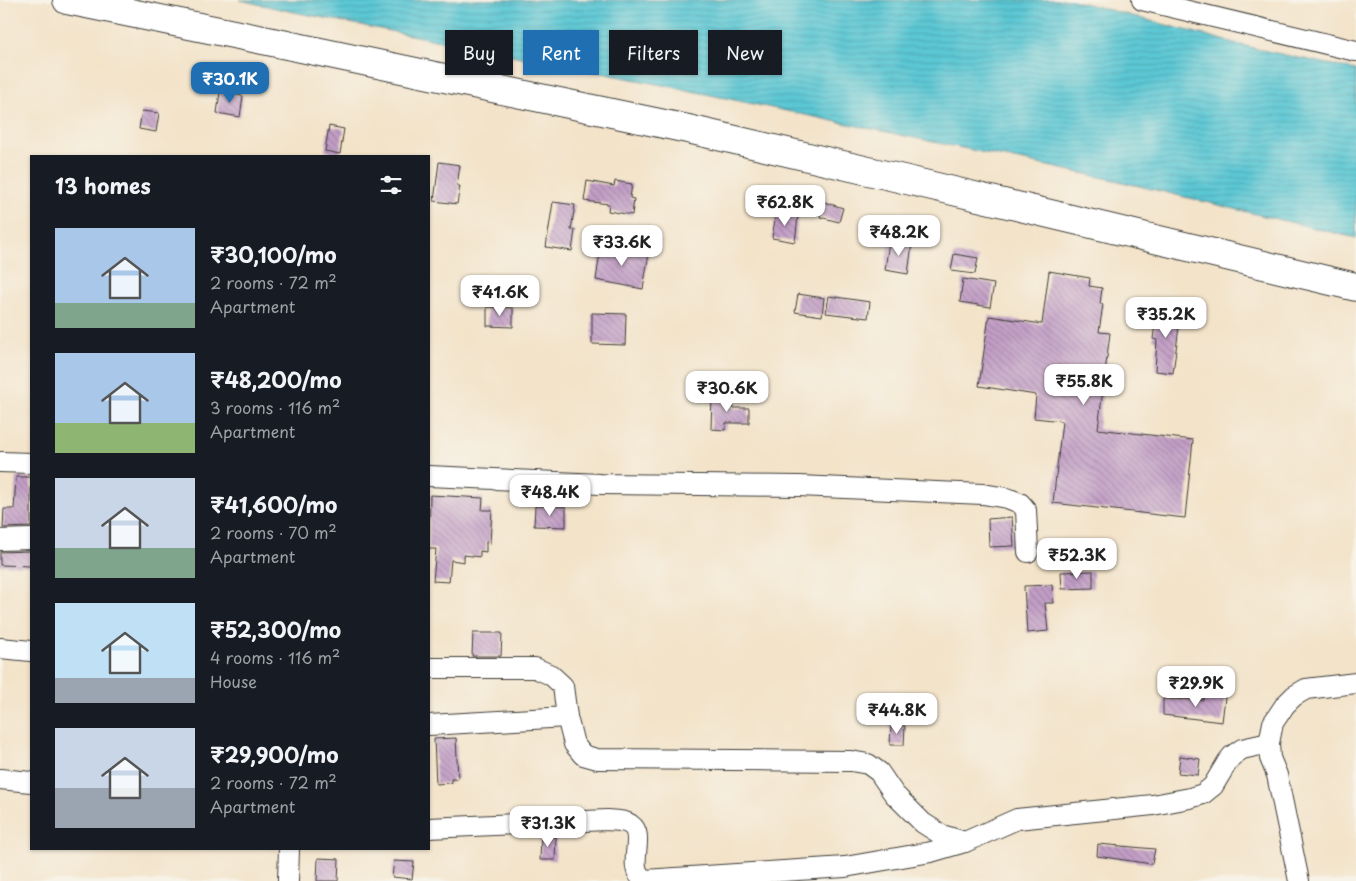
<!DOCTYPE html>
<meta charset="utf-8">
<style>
:root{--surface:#171b24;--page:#20242c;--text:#f1f3f6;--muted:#9ea1a6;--accent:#1f6fb2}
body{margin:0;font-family:"Playpen Sans",sans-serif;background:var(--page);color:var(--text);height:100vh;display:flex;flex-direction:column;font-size:19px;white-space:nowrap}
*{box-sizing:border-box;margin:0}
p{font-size:16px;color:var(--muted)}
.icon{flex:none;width:28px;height:28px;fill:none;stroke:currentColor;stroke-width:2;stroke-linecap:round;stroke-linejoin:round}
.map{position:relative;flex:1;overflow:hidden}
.drawer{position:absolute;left:30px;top:155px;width:400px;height:695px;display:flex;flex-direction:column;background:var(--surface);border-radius:0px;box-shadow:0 1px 4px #0004}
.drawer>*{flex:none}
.banner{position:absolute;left:445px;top:30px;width:475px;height:45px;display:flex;gap:10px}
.price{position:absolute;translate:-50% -42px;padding:0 11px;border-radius:10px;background:#fff;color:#222;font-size:16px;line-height:32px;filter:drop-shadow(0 1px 2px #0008)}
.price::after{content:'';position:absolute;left:50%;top:30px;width:15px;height:11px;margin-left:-8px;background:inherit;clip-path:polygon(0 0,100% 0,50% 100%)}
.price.on{background:var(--accent);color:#fff}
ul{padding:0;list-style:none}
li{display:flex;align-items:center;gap:15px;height:125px;padding:0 25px}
li span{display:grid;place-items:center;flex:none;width:140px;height:100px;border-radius:0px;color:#555}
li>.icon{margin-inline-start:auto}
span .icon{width:60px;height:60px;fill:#fffc;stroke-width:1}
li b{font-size:21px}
h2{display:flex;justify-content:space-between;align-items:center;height:60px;padding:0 25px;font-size:21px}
.tag{padding:0 18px;border-radius:0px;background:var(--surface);box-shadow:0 1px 4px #0004;font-size:18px;line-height:45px}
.tag.on{background:var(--accent);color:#fff}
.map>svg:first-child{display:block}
.water{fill:url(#water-rules);stroke:#3c7278}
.building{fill:url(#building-back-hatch)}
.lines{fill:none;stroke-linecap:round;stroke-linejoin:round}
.minor-casing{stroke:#3c3a36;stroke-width:22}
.primary-casing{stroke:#3c3a36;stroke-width:30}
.minor{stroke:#fff;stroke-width:20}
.primary{stroke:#fff;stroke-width:28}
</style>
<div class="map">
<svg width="1356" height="881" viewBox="0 0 1356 881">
<defs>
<pattern id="water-rules" width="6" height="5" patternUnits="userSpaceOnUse" patternTransform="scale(1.25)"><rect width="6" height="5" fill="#5bc7d4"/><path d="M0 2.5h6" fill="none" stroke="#4faab5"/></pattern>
<pattern id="building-back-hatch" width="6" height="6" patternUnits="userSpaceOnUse" patternTransform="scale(1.25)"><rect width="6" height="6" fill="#c39fc7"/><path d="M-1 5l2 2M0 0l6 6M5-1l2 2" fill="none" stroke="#9e81a1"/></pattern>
</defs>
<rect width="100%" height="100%" fill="#f7f3e8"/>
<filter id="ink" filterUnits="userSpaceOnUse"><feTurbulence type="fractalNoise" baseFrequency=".02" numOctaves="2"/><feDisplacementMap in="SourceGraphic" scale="10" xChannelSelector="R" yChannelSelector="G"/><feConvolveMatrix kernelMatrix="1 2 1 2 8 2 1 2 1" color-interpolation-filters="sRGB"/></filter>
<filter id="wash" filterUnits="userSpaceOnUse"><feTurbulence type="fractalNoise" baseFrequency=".0096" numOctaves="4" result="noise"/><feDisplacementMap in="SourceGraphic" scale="20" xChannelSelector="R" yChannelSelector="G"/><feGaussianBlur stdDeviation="1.12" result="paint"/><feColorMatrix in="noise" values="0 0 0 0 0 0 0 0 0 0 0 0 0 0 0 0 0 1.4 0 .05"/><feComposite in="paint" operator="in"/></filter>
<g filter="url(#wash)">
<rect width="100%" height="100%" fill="#f3e3c9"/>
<!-- water -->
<path class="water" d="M240,0H1072L1257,49L1356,70V238L1114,180L682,89L289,11Z"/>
<g id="blocks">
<!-- building -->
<g class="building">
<path d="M220,92L243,96L240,117L217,113Z"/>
<path d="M142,111L159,113L156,132L139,129Z"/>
<path d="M329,126L344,129L340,154L325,151Z"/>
<path d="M439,162L460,165L457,186H460L457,204L434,201Z"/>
<path d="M587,181L614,186L615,181L632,184L630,198L634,199L632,215L608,211L609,204L584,201Z"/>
<path d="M553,202L575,205L571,230H575L572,251L546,247Z"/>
<path d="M824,202L843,208L839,222L820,217Z"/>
<path d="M776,213L798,216L795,242L772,238Z"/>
<path d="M889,241L912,244L908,274L885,270Z"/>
<path d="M601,246L649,253L643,289L596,280Z"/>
<path d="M954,254L978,258L975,274L951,271Z"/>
<path d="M1049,271L1090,278L1089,286L1102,288L1100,304H1103L1099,332L1110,333L1098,429L1193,440L1185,518L1053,503L1062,421L1034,418L1036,395L979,386L989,316L1042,324Z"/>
<path d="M963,279L994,284L990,307L960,302Z"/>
<path d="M798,294L824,298L822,316L795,312Z"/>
<path d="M829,296L870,302L868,318L826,313Z"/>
<path d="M487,307L513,308V327L487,326Z"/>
<path d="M1157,308L1181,311L1173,373L1155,371L1157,340L1153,339Z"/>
<path d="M592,313L626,314L625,345L592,344Z"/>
<path d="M712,396H733V408H749V423H726L725,430L711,429Z"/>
<path d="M16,477H31V527L3,528L4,509H14Z"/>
<path d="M430,495L483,498L482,510H492L490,543L486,542V552L480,551V557L464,555V562L451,560L449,582L433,581L436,549H429Z"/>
<path d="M535,506L566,507V527L534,526Z"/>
<path d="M1012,517L1014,546L989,547L988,519Z"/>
<path d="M31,551V566L0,565V552Z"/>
<path d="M1093,571V588L1062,589L1061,572Z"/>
<path d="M1052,585L1053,603H1045L1048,631L1027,633L1024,586Z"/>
<path d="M473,633H502L501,656H472Z"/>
<path d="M1204,695L1225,697L1222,722L1163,715V699L1203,700Z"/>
<path d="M891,725L905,726L904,745H890Z"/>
<path d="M456,738L458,779H451L452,783L436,784L434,739Z"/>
<path d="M1180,756L1200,759L1198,775L1178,773Z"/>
<path d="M541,836L556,837L555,860H540Z"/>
<path d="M1098,844L1155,849L1152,864L1097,856Z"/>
<path d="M318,858L339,859L338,881H317Z"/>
<path d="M394,861L414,862L412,879L392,877Z"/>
</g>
</g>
</g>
<g filter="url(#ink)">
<use href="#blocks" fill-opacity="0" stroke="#3c3a36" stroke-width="1"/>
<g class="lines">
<!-- minor casing -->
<g class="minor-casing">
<g id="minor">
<path d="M1142,0L1356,51"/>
<path d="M0,462L31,463"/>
<path d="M429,476L600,484L799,486L983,494L1007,498L1020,503L1026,510L1028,552"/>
<path d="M0,540L31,539"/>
<path d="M0,648L31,651"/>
<path d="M429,668H535L551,675L563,686L567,717L574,744L583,755L597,759L851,761L868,764L879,772L894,794L923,823L942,835L965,842L1017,819L1153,805L1190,798L1203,794L1213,786L1228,761L1232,756L1242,749L1269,743"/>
<path d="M429,725L567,717"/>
<path d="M0,779L31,782"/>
<path d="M429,828L607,820C615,821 625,820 631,825C647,836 624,869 645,880L845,867L931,852L965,842"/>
<path d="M288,881L289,849"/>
<path d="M1299,881L1277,775L1270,758L1269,743L1273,723L1285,705L1294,696L1306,689L1356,683"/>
</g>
</g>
<!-- primary casing -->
<g class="primary-casing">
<path id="primary" d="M67,0L263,40L688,129L903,179L1356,287"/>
</g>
<!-- minor -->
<use href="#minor" class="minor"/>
<!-- primary -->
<use href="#primary" class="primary"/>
</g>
</g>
</svg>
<b class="price on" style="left:230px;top:104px">₹30.1K</b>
<b class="price" style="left:785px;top:227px">₹62.8K</b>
<b class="price" style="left:899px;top:257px">₹48.2K</b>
<b class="price" style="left:622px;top:267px">₹33.6K</b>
<b class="price" style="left:500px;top:317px">₹41.6K</b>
<b class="price" style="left:1166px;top:339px">₹35.2K</b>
<b class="price" style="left:1084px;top:406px">₹55.8K</b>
<b class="price" style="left:727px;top:413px">₹30.6K</b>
<b class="price" style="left:550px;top:517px">₹48.4K</b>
<b class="price" style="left:1077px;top:580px">₹52.3K</b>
<b class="price" style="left:1196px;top:708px">₹29.9K</b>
<b class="price" style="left:897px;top:735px">₹44.8K</b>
<b class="price" style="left:548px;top:848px">₹31.3K</b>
<div class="banner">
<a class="tag">Buy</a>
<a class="tag on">Rent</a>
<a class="tag">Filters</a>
<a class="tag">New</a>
</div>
<section class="drawer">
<h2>13 homes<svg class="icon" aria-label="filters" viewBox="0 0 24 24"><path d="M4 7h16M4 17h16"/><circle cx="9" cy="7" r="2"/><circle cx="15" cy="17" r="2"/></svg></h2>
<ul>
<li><span style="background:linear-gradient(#a9c7e8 75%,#7fa58c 0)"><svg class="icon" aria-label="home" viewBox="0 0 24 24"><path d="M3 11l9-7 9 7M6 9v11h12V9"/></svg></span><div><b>₹30,100/mo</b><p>2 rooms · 72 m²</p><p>Apartment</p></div></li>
<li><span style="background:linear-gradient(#a9c7e8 70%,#8fb573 0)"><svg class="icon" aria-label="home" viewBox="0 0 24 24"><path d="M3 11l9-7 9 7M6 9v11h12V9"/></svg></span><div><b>₹48,200/mo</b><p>3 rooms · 116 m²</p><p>Apartment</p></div></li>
<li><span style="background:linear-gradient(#c9d6e8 70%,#7fa58c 0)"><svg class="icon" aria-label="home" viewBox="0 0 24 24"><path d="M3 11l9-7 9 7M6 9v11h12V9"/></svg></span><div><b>₹41,600/mo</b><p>2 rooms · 70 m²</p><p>Apartment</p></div></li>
<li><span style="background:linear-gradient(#bfe0f5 75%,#9aa5b1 0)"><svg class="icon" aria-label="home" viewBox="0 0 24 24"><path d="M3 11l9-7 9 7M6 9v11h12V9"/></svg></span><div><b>₹52,300/mo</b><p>4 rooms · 116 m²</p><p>House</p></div></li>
<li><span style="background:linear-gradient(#c9d6e8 60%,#9aa5b1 0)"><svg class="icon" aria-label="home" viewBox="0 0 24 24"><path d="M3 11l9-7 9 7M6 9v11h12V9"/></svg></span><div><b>₹29,900/mo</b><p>2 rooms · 72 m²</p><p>Apartment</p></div></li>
</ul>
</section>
</div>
